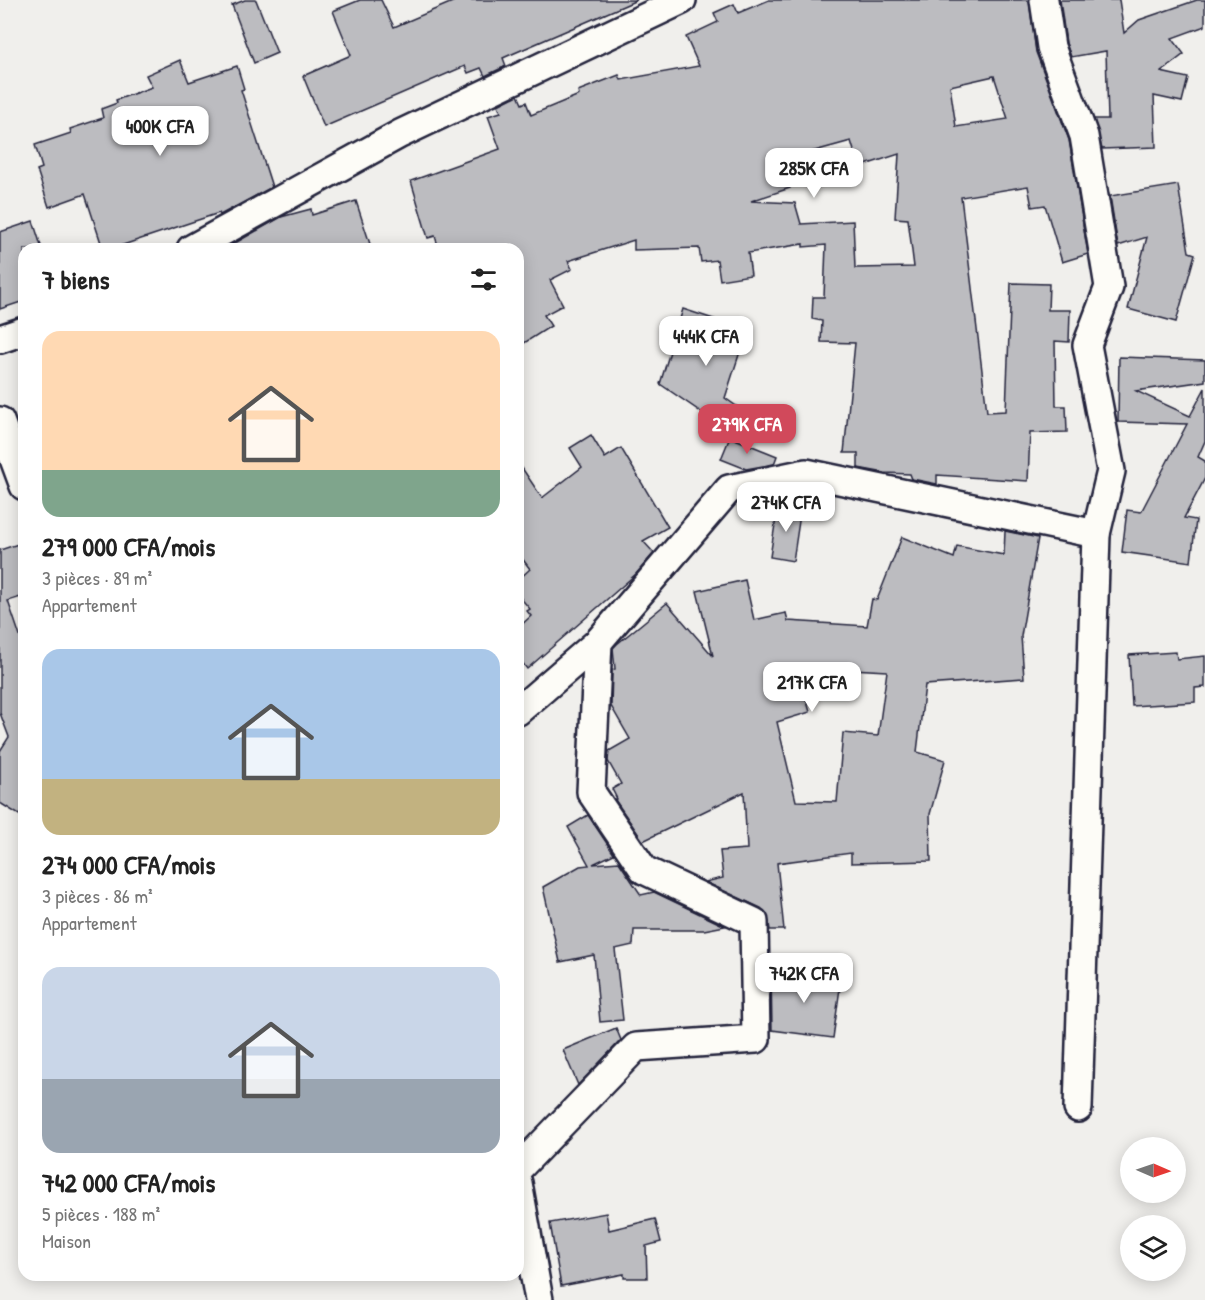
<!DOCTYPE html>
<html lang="fr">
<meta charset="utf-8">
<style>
:root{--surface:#fff;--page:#f2f2f2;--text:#222;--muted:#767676;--accent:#d1495b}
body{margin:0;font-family:"Patrick Hand",sans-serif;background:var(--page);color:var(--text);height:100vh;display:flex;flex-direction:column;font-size:22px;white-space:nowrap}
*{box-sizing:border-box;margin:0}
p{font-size:20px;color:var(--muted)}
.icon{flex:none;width:33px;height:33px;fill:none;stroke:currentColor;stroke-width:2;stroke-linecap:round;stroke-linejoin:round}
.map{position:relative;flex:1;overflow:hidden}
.side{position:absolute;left:18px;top:243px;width:506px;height:1038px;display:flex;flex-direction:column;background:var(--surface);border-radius:18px;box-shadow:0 3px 15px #0003}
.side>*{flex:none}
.needle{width:39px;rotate:92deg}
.buttons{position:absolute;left:1120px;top:1137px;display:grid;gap:12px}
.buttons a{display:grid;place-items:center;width:66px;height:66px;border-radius:50%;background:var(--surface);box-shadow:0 3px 15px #0003;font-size:30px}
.price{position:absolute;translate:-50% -51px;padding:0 14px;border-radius:12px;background:#fff;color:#222;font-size:20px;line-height:39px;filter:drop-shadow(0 2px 3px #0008)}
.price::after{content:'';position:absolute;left:50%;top:36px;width:18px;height:14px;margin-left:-9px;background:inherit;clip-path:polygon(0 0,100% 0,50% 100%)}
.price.selected{background:var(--accent);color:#fff}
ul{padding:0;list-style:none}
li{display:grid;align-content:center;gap:12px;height:318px;padding:0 24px}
li span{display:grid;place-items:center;height:186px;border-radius:18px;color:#555}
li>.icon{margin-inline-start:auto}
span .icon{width:108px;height:108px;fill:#fffc;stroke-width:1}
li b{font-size:26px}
h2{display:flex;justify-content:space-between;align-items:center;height:72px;padding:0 24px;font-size:26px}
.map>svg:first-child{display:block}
.building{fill:#bcbcc0;stroke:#22223b;stroke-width:1.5;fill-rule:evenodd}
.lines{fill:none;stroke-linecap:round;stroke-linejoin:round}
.street-casing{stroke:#22223b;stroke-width:32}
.street{stroke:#fdfcf7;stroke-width:27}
</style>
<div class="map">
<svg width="1205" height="1300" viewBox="0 0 1205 1300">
<rect width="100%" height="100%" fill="#f0efec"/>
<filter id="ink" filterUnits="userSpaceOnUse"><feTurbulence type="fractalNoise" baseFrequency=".0167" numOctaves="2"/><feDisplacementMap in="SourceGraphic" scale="12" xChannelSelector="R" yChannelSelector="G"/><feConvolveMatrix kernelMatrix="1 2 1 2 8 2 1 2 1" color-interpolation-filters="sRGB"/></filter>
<g filter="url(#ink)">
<!-- building -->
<g class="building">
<path d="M245,0H256L277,53L254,63L232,5Z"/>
<path d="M360,0H381L394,27L457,0H637L503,58L506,66L485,76L481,68L468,73L465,66L324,127L303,76L351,55L333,11Z"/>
<path d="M769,0H1029L1036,52L1069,140L1088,254L1062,262L1045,205L1032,207L1028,186L961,197L987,412L1006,411L1011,283L1049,284L1048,310H1070L1069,342L1055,341L1056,406H1066L1067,432L1030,433L1028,481L937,475V484L912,479L910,474L885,473L858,468V453H844L855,343L821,342L822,321L812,319L813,297H824L826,245L803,247V244L748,253L751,275L720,280L717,260L701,262L699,248L634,250V240L568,261L572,269L550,280L563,305L544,315L551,326L518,347V249H439L435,236L428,238L411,181L500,149L488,116L501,112L498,105L518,95L522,104L526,102L531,115L579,95L578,91L619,75L621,80L699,66L686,37L718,22L714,13L734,4L738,13ZM994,76L1008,119L956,127L950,86ZM851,141L859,167L899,154L895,218L908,219L914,267L855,268L853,221L801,224L795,203L751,201L790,188L782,160Z"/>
<path d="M1060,0H1119L1124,33L1139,20L1197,0H1205V26L1172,38L1184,54L1161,72L1188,78L1182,102L1154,96L1156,147L1102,149L1094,119H1108L1106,51L1071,57L1066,43Z"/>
<path d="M180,60L189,82L237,66L244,89L241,90L272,187L220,215L219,213L111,249H103L85,194L49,207L37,170L42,168L35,145L71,133L70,129L103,118L101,109L117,103L116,100L152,87L146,75Z"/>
<path d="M1178,185L1189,252L1195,254L1176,322L1128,309L1147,237L1118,246L1110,196Z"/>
<path d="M356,201L370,244L355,249H231L230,246L281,217L311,209L312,215Z"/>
<path d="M33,221L42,249H24V301L0,309V232Z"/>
<path d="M683,309L747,330L725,398L766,427L763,432L701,412L660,384Z"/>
<path d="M1119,357L1205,360V381L1136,391L1190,416L1205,388V441L1198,457L1205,461V478L1184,518L1196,520L1191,562L1122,552L1127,510L1141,512L1187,424L1118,422Z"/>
<path d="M591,435L605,458L621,448L668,527L643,541L654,553L636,574L527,669L518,657V628L531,616L527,611L530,609L518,595V580L530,569L518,553V462L542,498L582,467L570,448Z"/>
<path d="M730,437L777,456L774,464L746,469L721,459Z"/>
<path d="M778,505L801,508L793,561L770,557Z"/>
<path d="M1005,531L1038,538L1021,636L1024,678L925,685L917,752L945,760L930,814L931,861L851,863V853L777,863L784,930H770L767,914L761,908L705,882L723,878L720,851L747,849L744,792L643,841L615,800L617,799L612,789L621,784L608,761L609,751L630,739L611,706L612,670L615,669L613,648L617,644L667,603L713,656L697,591L745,580L754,620L786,613L788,621L867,626L872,599L877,600L902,537L954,558L957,546L1004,555ZM797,666L887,671L878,736L843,733L837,802L796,801L777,722L810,712Z"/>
<path d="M24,542V596L8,601L24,648V818L0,803V751L9,737L0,713V550Z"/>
<path d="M1176,652L1177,659L1205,656V687L1195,688V702L1132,706L1129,655Z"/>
<path d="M588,815L614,854L593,864L619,862L641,895L654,892L725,926L704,930H634L633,945L615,949L623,1020L600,1022L594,955L560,962L543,887L580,866L589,865L568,827Z"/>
<path d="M771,971L841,981L833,1038L772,1030Z"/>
<path d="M616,1028L621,1040L578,1085L563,1050Z"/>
<path d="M606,1213L609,1230L655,1219L661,1242L646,1246L647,1278H624V1274L561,1286L550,1223Z"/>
</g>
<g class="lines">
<!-- street casing -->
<g class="street-casing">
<g id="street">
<path d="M191,249L400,134L682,0"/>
<path d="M0,339L24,331"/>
<path d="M0,421L24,486"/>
<path d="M518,711L598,642L729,489L806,473L1096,534L1111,471L1087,345L1109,287L1084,136L1051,47L1044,0"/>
<path d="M1078,1108L1096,534"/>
<path d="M518,1169L636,1047L756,1039L754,922L644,870L591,792L598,642"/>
<path d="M518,1183L539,1300"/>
</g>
</g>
<!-- street -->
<use href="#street" class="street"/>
</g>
</g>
</svg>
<div class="buttons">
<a><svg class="needle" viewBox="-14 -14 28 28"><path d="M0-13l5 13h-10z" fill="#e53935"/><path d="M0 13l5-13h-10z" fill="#767676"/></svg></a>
<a><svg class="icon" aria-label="layers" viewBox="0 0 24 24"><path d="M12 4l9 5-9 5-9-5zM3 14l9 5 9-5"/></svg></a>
</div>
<b class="price" style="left:160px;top:157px">400K CFA</b>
<b class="price" style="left:814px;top:199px">285K CFA</b>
<b class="price" style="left:706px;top:367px">444K CFA</b>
<b class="price selected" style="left:747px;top:455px">279K CFA</b>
<b class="price" style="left:786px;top:533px">274K CFA</b>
<b class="price" style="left:812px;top:713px">217K CFA</b>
<b class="price" style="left:804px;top:1004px">742K CFA</b>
<section class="side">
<h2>7 biens<svg class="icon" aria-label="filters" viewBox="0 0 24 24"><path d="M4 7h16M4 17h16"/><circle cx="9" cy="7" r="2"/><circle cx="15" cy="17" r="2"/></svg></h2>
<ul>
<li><span style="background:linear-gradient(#ffd9b3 75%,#7fa58c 0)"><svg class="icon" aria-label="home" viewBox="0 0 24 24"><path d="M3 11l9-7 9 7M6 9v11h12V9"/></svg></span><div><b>279 000 CFA/mois</b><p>3 pièces · 89 m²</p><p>Appartement</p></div></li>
<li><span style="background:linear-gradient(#a9c7e8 70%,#c2b280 0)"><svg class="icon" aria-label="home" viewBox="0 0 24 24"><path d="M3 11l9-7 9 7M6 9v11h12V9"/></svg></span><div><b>274 000 CFA/mois</b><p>3 pièces · 86 m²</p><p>Appartement</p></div></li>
<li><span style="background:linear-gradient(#c9d6e8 60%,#9aa5b1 0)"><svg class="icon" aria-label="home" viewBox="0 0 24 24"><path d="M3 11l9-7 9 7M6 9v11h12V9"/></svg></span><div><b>742 000 CFA/mois</b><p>5 pièces · 188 m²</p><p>Maison</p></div></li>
</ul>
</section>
</div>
